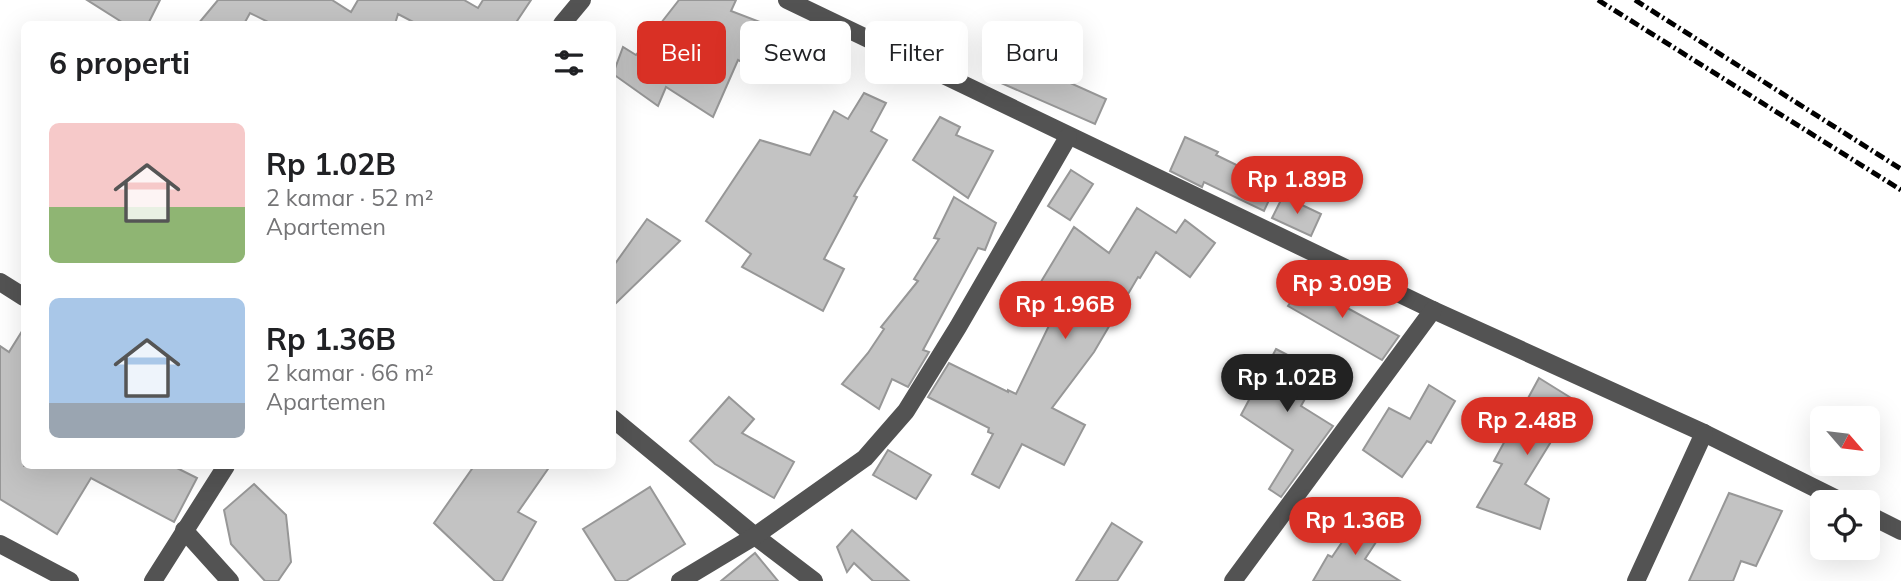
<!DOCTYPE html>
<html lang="id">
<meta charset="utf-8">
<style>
:root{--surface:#fff;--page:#f2f2f2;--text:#202124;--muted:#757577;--accent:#d93025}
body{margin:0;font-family:Mulish,sans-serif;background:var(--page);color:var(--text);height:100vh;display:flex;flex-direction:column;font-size:26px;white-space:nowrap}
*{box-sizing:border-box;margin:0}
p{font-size:23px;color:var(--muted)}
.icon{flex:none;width:38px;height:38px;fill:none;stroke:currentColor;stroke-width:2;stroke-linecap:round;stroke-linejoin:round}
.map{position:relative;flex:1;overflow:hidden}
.side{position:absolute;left:21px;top:21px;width:595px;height:448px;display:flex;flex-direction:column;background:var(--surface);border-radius:10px;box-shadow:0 7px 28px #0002}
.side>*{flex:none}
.top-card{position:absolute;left:637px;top:21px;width:665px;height:63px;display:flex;gap:14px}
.needle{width:46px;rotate:118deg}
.tools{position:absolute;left:1810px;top:406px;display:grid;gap:14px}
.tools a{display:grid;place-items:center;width:70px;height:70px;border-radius:10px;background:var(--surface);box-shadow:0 7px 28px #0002;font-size:35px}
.price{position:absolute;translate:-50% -60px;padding:0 16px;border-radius:24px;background:var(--accent);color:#fff;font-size:23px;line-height:46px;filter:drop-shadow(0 2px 4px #0008)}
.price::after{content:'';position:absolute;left:50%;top:42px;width:21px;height:16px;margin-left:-10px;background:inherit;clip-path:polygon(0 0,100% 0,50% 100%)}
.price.selected{background:#222;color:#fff}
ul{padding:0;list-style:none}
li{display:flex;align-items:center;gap:21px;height:175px;padding:0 28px}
li span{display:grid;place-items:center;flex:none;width:196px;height:140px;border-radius:10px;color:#555}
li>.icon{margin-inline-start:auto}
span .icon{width:84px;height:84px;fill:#fffc;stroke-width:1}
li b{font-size:30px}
h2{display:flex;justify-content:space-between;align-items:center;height:84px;padding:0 28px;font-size:30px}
.tag{padding:0 24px;border-radius:10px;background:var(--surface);box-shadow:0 7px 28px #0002;font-size:24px;line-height:63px}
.tag.selected{background:var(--accent);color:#fff}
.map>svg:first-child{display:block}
.building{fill:#c3c3c3;stroke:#979797;stroke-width:2}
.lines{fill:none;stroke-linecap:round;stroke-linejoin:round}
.minor{stroke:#535353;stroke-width:18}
.rail{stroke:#000;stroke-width:5;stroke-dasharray:10 3.5 2 3.5;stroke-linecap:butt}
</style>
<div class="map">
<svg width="1901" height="581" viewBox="0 0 1901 581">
<rect width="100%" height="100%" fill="#fff"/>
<!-- building -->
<g class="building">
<path d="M87,0H160L148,24H125Z"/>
<path d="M218,0H332L351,12L358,0H464L478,8L483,0H531L515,24H417L398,14L395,24H272L250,13L244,24H198Z"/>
<path d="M679,0H736L731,11L794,35L775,81L738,60L713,117L666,87L658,106L613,74L623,47L636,55Z"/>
<path d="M997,50L1106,99L1095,124L985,76Z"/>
<path d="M864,93L886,103L871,131L887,140L854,196L857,197L824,259L844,269L823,311L742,267L751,254L706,221L760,140L810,155L834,111L848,119Z"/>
<path d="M940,117L960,127L956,135L993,151L968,198L913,160Z"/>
<path d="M1185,137L1218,152L1216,155L1251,172L1250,175L1275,187L1264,211L1204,182L1202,187L1170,171Z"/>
<path d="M1071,170L1093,184L1070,220L1048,206Z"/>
<path d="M1283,196L1321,214L1311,236L1272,218Z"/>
<path d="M954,197L996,223L985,250L978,248L923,350L929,352L908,387L892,379L879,409L842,384L868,353L884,329L881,327L918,281L914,279L939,239L934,238Z"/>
<path d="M1137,208L1176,233L1185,220L1215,243L1190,277L1156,252L1140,278L1138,277L1094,352L1052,408L1085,425L1064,465L1022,444L999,488L972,474L993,434L988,432L989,428L928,397L949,363L1008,392V390L1016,394L1057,309L1036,290L1074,227L1109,253Z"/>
<path d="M647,219L680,241L612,307V268Z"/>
<path d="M1307,278L1330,290L1327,297L1399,336L1382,360L1288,306Z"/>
<path d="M24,328V466H173L197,478L174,522L91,478L57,534L0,499V346L9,352Z"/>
<path d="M1276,349L1320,372L1301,406L1333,426L1281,497L1269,489L1293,450L1241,415Z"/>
<path d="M1539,378L1576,401L1525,484L1549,499L1540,529L1477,507L1502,464L1494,461Z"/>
<path d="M1429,385L1455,401L1431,443L1427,441L1402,477L1363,450L1389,408L1410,419Z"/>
<path d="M729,397L754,419L742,433L794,462L774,498L715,464L690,441Z"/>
<path d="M888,450L931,475L916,499L873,475Z"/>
<path d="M474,466H550L518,512L536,522L502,581H495L434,523Z"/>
<path d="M254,484L286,515L291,562L278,581H265L231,544L224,510Z"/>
<path d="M650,487L685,544L626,581H616L583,529Z"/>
<path d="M1729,493L1782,511L1756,566L1741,561L1733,581H1689Z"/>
<path d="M1361,514L1382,533L1365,559L1400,581H1313L1328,555L1332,557Z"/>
<path d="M1112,523L1142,542L1117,581H1076Z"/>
<path d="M852,530L909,581H873L854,563L847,572L837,547Z"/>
<path d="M755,553L778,581H721Z"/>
</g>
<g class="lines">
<!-- minor -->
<g class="minor">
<path d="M787,0L1433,310L1704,433L1843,502"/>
<path d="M562,24L582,0"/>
<path d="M0,282L24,297"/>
<path d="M612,418L755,536L814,581"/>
<path d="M1867,514L1901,531"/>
<path d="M184,530L230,581"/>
<path d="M0,544L70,581"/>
<path d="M153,581L226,466"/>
<path d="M680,581L755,536L865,458L906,411L958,327L1068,137"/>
<path d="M1233,581L1433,310"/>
<path d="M1636,581L1704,433"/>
</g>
<!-- rail -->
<g class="rail">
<path d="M1598,0L1901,190"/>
<path d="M1635,0L1901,169"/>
</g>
</g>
</svg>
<div class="tools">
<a><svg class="needle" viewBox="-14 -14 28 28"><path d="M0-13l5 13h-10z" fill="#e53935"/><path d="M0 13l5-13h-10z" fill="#757577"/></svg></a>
<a><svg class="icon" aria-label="locate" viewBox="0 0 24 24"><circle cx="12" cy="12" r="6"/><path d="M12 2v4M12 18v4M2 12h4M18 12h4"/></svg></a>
</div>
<b class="price" style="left:1297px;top:216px">Rp 1.89B</b>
<b class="price" style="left:1342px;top:320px">Rp 3.09B</b>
<b class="price" style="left:1065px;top:341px">Rp 1.96B</b>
<b class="price selected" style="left:1287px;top:414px">Rp 1.02B</b>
<b class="price" style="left:1527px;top:457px">Rp 2.48B</b>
<b class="price" style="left:1355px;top:557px">Rp 1.36B</b>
<div class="top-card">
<a class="tag selected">Beli</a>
<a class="tag">Sewa</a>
<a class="tag">Filter</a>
<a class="tag">Baru</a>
</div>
<section class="side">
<h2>6 properti<svg class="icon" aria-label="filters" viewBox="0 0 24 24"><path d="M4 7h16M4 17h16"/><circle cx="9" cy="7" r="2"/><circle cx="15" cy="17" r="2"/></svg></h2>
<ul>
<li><span style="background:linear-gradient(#f6c9c9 60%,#8fb573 0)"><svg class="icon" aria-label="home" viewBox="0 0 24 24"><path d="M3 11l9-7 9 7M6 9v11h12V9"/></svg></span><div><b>Rp 1.02B</b><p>2 kamar · 52 m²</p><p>Apartemen</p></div></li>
<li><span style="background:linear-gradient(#a9c7e8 75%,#9aa5b1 0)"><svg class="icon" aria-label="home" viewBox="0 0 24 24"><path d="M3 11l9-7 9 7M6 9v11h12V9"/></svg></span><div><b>Rp 1.36B</b><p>2 kamar · 66 m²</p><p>Apartemen</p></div></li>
</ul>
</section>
</div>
